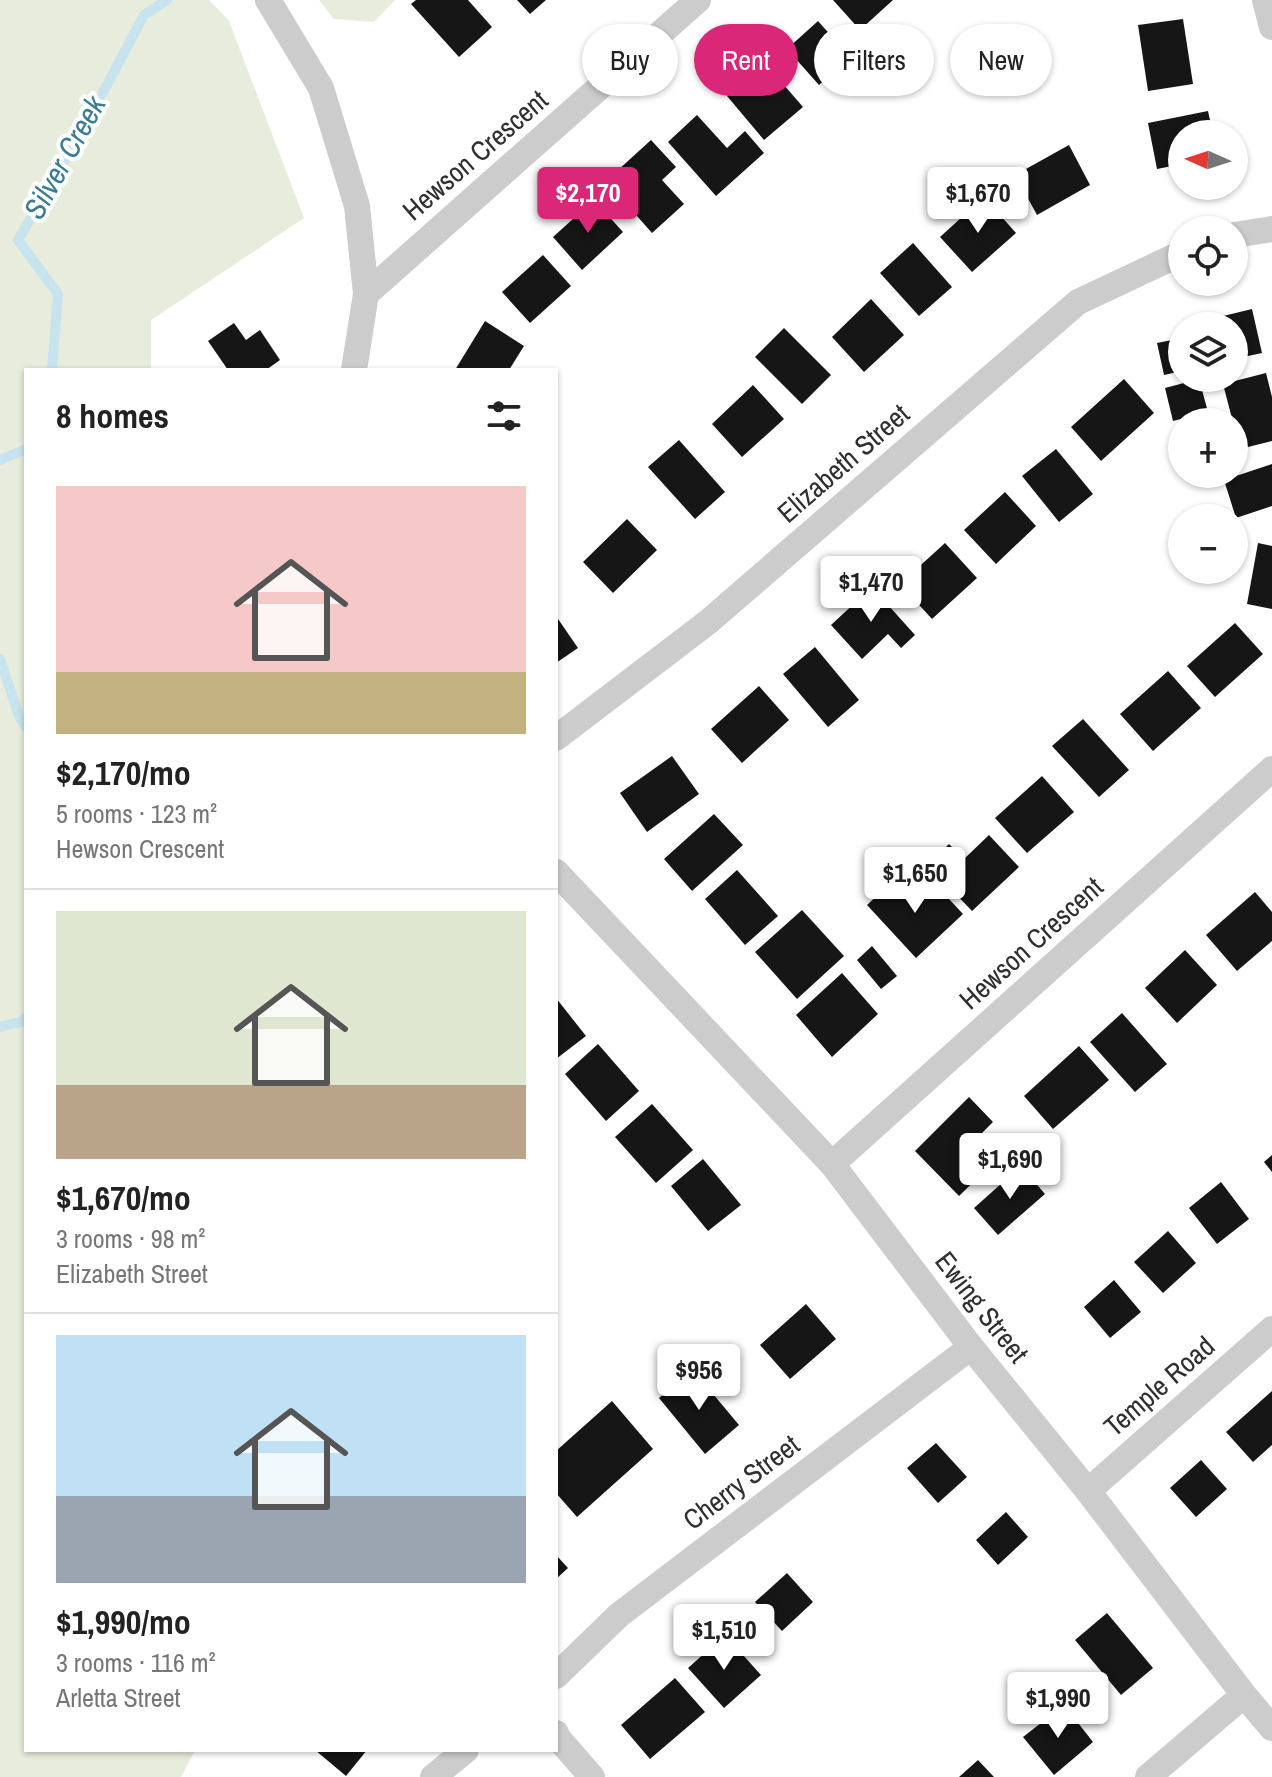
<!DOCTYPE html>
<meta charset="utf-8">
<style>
:root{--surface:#fff;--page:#f2f2f2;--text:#222;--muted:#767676;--line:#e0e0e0;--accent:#db2777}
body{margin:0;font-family:"Archivo Narrow",sans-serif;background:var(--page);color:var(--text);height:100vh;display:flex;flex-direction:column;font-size:30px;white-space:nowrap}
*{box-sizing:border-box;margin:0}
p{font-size:26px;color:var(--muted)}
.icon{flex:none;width:44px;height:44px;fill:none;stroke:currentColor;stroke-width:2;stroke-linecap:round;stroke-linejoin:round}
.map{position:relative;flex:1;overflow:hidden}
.panel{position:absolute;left:24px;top:368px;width:534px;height:1384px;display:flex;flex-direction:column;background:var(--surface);border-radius:0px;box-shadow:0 2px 6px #0004}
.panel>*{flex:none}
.guide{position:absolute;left:582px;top:24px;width:570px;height:72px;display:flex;gap:16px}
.needle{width:52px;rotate:273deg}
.tools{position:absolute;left:1168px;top:120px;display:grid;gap:16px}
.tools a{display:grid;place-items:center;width:80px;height:80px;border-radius:50%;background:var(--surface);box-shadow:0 2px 6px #0004;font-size:40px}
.price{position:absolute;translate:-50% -68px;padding:0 18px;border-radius:8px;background:#fff;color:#222;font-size:26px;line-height:52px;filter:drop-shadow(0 2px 4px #0008)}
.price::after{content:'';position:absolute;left:50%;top:48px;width:24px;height:18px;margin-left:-12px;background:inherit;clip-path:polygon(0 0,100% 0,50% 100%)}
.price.active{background:var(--accent);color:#fff}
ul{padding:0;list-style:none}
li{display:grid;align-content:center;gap:16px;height:424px;padding:0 32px}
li+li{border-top:2px solid var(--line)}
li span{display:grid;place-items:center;height:248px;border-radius:0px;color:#555}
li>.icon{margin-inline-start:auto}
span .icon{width:144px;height:144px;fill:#fffc;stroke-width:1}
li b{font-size:34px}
h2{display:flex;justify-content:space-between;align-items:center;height:96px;padding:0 32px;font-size:34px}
.pill{padding:0 28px;border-radius:36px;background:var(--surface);box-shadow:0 2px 6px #0004;font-size:28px;line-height:72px}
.pill.active{background:var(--accent);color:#fff}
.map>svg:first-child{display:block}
.green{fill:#e7ecdc}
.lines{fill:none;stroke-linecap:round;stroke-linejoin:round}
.stream{stroke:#c7e3ed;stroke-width:10}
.building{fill:#161616}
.street{stroke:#ccc;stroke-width:26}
.labels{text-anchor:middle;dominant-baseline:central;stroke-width:8;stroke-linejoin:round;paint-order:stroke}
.street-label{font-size:28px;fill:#2f2f2f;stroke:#fff}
.water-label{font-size:30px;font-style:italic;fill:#397c94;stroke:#fff}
</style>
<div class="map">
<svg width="1272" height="1777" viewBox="0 0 1272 1777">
<rect width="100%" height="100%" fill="#fff"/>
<!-- green -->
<g class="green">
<path d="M0,0H209L229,21L304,218L151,320V370H26V1750H195L181,1777H0Z"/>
<path d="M319,0H395L374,22L334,19Z"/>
</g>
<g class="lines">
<!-- stream -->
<g class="stream">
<path d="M52,370L58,294L18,240L90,117L144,15L167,0"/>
<path d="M0,460L26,449"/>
<path d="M0,659L19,716L26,727"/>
<path d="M0,1027L20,1022L26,1018"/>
</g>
</g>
<!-- building -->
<g class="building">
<path d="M416,0H468L492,27L459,57L411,4Z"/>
<path d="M517,0H546L530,14Z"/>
<path d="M833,0H893L860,30Z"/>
<path d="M1183,19L1193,84L1148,91L1138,25Z"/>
<path d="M818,21L850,57L819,85L787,49Z"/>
<path d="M765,63L803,107L764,140L727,96Z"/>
<path d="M1208,111L1213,134H1182V164L1157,169L1148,123Z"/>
<path d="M697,115L727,148L745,131L764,153L716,196L668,142Z"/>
<path d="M651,140L676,167L662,180L684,204L652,233L606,181Z"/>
<path d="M1069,145L1090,185L1037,215L1015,175Z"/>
<path d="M984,197L1016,233L972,272L940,237Z"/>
<path d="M594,200L623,232L582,270L553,237Z"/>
<path d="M913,243L952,287L919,316L880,273Z"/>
<path d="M543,255L571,286L530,323L502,292Z"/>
<path d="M871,299L904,335L864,372L832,337Z"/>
<path d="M1252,309L1262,353L1234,359V326H1182Z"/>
<path d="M485,321L524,346L509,370H455Z"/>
<path d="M234,323L246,340L260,330L280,360L266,370H228L208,341Z"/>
<path d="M784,328L831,375L802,404L755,357Z"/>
<path d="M1182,338V371L1164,375L1157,343Z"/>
<path d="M1266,373L1272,397V441L1240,449L1223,384Z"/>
<path d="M1124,379L1154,413L1101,461L1071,427Z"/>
<path d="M1199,379L1208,412L1173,421L1165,388Z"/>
<path d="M753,385L784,419L742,457L712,424Z"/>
<path d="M679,440L725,492L695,519L648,467Z"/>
<path d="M1056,449L1093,494L1059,522L1022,476Z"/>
<path d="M1272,464V506L1236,518L1224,480Z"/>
<path d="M1005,492L1036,526L996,564L964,530Z"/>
<path d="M627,519L657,550L613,593L583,562Z"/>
<path d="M945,543L977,578L932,619L900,584Z"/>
<path d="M1258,543L1272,546V609L1247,604Z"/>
<path d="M872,587L915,635L901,648L888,634L862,659L831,625Z"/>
<path d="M556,616L578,648L556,663Z"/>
<path d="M1235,623L1263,654L1215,697L1187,666Z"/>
<path d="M815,647L859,700L828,727L783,674Z"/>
<path d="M1168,671L1201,708L1153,751L1120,714Z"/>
<path d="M759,686L789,720L742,763L711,729Z"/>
<path d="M1083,719L1129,770L1099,797L1052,746Z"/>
<path d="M672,756L699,794L647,832L620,793Z"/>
<path d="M1042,776L1074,812L1027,853L995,818Z"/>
<path d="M714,814L743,845L692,891L664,859Z"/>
<path d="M989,835L1019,867L972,911L928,865L949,844L964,859Z"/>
<path d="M737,870L778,916L745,945L705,899Z"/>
<path d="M897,877L918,900L935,884L963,914L916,958L867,905Z"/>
<path d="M1255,892L1272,912V941L1237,971L1206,935Z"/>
<path d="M802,910L844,956L797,999L755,952Z"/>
<path d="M872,946L897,976L881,989L857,960Z"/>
<path d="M1185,950L1217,985L1177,1023L1145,988Z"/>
<path d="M842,973L878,1014L832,1057L796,1015Z"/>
<path d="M556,998L586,1036L556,1059Z"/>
<path d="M1122,1013L1167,1064L1135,1092L1090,1042Z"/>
<path d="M598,1044L639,1091L606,1121L565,1074Z"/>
<path d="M1079,1046L1109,1080L1053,1129L1024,1096Z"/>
<path d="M969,1097L993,1122L971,1144L991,1165L959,1196L915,1151Z"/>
<path d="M652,1104L693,1150L656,1183L615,1137Z"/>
<path d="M1272,1155V1172L1264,1162Z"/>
<path d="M703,1159L741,1205L708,1231L671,1186Z"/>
<path d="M1021,1166L1045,1194L998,1235L974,1208Z"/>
<path d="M1221,1182L1249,1219L1217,1244L1189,1208Z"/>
<path d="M1168,1231L1196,1263L1163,1293L1134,1262Z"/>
<path d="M1114,1280L1141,1312L1110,1338L1084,1307Z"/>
<path d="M806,1304L836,1339L790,1379L760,1345Z"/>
<path d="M693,1370L739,1425L705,1454L659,1398Z"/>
<path d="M1272,1391V1445L1253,1462L1226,1432Z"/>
<path d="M612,1401L653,1449L577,1517L556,1493V1451Z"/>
<path d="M936,1443L967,1477L938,1503L907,1468Z"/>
<path d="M1201,1460L1227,1489L1196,1517L1170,1488Z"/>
<path d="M1006,1512L1028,1537L998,1565L976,1540Z"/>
<path d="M556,1555L568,1568L556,1579Z"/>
<path d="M787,1573L813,1602L782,1631L755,1602Z"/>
<path d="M1107,1613L1153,1668L1121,1695L1075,1640Z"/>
<path d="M725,1635L761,1675L724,1708L688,1668Z"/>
<path d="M675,1678L705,1712L650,1759L621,1725Z"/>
<path d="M1064,1705L1093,1742L1054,1775L1023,1737Z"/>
<path d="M315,1750H367L346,1776Z"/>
<path d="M978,1760L994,1777H959Z"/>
</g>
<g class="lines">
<!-- street -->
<g class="street">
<path d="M268,0L321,88L357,206L366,294L354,370"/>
<path d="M1265,0L1272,27"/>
<path d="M1234,235L1272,229"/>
<path d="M366,294L698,0"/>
<path d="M556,738L708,622L1078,302L1182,253"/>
<path d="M556,872L832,1164L971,1347L1088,1491L1244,1695L1272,1728"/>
<path d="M832,1164L1272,769"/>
<path d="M1088,1491L1272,1329"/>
<path d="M556,1676L619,1615L971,1347"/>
<path d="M556,1733L557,1737L592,1777"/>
<path d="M433,1777L466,1750"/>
<path d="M1148,1777L1244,1695"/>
</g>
</g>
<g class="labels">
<!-- street labels -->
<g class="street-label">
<text transform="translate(475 155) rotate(-41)">Hewson Crescent</text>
<text transform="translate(843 463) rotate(-41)">Elizabeth Street</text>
<text transform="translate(1031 943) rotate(-42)">Hewson Crescent</text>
<text transform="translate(982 1307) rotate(52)">Ewing Street</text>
<text transform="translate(1159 1386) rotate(-41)">Temple Road</text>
<text transform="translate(741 1482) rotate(-37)">Cherry Street</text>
</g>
<!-- water labels -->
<g class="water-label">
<text transform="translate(64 157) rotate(-61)">Silver Creek</text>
</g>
</g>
</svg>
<div class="tools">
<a><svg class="needle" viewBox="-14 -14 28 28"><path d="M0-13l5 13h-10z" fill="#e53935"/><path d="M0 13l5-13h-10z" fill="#767676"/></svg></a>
<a><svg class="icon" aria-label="locate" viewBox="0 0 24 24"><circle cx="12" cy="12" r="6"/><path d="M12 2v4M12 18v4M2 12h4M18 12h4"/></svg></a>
<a><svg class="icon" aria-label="layers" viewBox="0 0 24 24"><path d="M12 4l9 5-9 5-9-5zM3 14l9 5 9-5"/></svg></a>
<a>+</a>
<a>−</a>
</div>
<b class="price active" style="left:588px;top:235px">$2,170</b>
<b class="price" style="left:978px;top:235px">$1,670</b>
<b class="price" style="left:871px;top:624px">$1,470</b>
<b class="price" style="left:915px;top:915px">$1,650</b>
<b class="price" style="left:1010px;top:1201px">$1,690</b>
<b class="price" style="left:699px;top:1412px">$956</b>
<b class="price" style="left:724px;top:1672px">$1,510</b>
<b class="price" style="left:1058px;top:1740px">$1,990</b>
<div class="guide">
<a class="pill">Buy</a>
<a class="pill active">Rent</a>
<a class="pill">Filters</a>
<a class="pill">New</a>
</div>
<section class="panel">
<h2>8 homes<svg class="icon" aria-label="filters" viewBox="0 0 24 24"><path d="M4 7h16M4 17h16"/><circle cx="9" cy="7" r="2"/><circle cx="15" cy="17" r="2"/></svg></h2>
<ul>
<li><span style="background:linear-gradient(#f6c9c9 75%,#c2b280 0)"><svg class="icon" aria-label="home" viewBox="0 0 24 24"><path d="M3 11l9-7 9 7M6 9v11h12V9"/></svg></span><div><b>$2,170/mo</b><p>5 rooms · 123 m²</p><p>Hewson Crescent</p></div></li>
<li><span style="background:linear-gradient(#dfe7d0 70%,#b9a48a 0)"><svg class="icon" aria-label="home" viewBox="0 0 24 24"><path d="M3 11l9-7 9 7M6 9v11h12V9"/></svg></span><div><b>$1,670/mo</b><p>3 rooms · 98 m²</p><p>Elizabeth Street</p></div></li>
<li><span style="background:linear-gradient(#bfe0f5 65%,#9aa5b1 0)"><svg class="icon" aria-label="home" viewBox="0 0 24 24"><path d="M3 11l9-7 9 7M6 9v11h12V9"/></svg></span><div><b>$1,990/mo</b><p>3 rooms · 116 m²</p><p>Arletta Street</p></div></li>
</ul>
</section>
</div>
